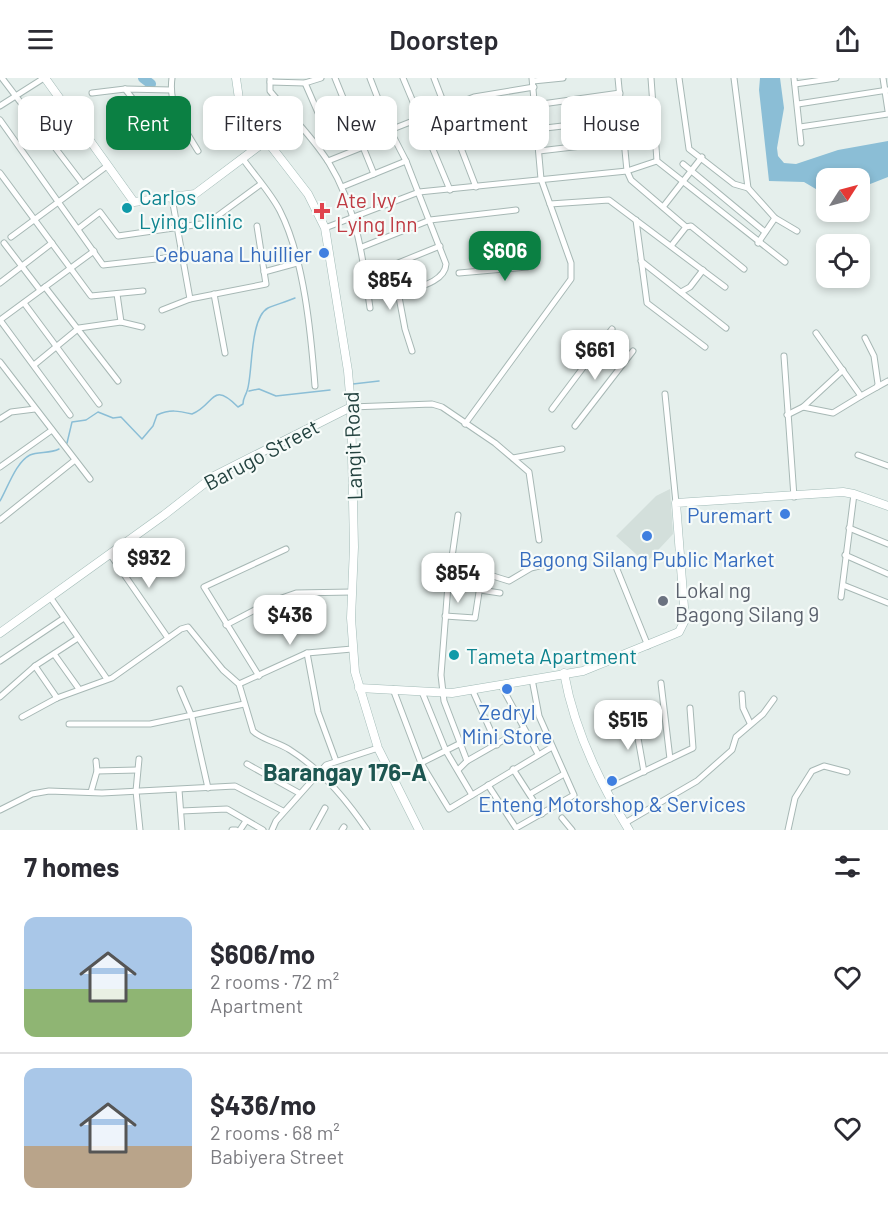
<!DOCTYPE html>
<meta charset="utf-8">
<style>
:root{--surface:#fff;--page:#f2f2f3;--text:#2b2b33;--muted:#7c7c81;--line:#e1e1e2;--accent:#0b8043}
body{margin:0;font-family:Barlow,sans-serif;background:var(--page);color:var(--text);height:100vh;display:flex;flex-direction:column;font-size:22px;white-space:nowrap}
*{box-sizing:border-box;margin:0}
p{font-size:20px;color:var(--muted)}
.icon{flex:none;width:33px;height:33px;fill:none;stroke:currentColor;stroke-width:2;stroke-linecap:round;stroke-linejoin:round}
.map{position:relative;height:752px;overflow:hidden}
.details{display:flex;flex-direction:column;background:var(--surface);flex:1}
.details>*{flex:none}
.top-card{position:absolute;left:18px;top:18px;width:852px;height:54px;display:flex;gap:12px}
.needle{width:39px;rotate:54deg}
.buttons{position:absolute;left:816px;top:90px;display:grid;gap:12px}
.buttons a{display:grid;place-items:center;width:54px;height:54px;border-radius:12px;background:var(--surface);box-shadow:0 3px 9px #0003;font-size:30px}
.price{position:absolute;translate:-50% -51px;padding:0 14px;border-radius:12px;background:#fff;color:#222;font-size:20px;line-height:39px;filter:drop-shadow(0 2px 3px #0008)}
.price::after{content:'';position:absolute;left:50%;top:36px;width:18px;height:14px;margin-left:-9px;background:inherit;clip-path:polygon(0 0,100% 0,50% 100%)}
.price.on{background:var(--accent);color:#fff}
ul{padding:0;list-style:none}
li{display:flex;align-items:center;gap:18px;height:150px;padding:0 24px}
li+li{border-top:2px solid var(--line)}
li span{display:grid;place-items:center;flex:none;width:168px;height:120px;border-radius:12px;color:#555}
li>.icon{margin-inline-start:auto}
span .icon{width:72px;height:72px;fill:#fffc;stroke-width:1}
li b{font-size:26px}
h2{display:flex;justify-content:space-between;align-items:center;height:72px;padding:0 24px;font-size:26px}
.chip{padding:0 21px;border-radius:12px;background:var(--surface);box-shadow:0 3px 9px #0003;font-size:21px;line-height:54px}
.chip.on{background:var(--accent);color:#fff}
header{display:flex;justify-content:space-between;align-items:center;height:78px;padding:0 24px;background:var(--surface);font-size:27px;font-weight:600}
.map>svg:first-child{display:block}
.built{fill:#d3dfdb}
.water{fill:#8bbed6}
.lines{fill:none;stroke-linecap:round;stroke-linejoin:round}
.stream{stroke:#8bbed6;stroke-width:1.5}
.river{stroke:#8bbed6;stroke-width:10}
.street-casing{stroke:#a7b8b5;stroke-width:7}
.secondary-casing{stroke:#a2bbb7;stroke-width:9}
.street{stroke:#fff;stroke-width:5}
.secondary{stroke:#fff;stroke-width:8}
.culture-dot{fill:#0f9aa8;stroke:#f6fbf9;stroke-width:2}
.health-dot{fill:#e0444e;stroke:#f6fbf9;stroke-width:2}
.shop-dot{fill:#3f7fe0;stroke:#f6fbf9;stroke-width:2}
.worship-dot{fill:#6b7280;stroke:#f6fbf9;stroke-width:2}
.labels{text-anchor:middle;dominant-baseline:central;stroke-width:4.5;stroke-linejoin:round;paint-order:stroke}
.culture-label{font-size:21px;fill:#0d838f;stroke:#f6fbf9;text-anchor:start}
.health-label{font-size:21px;fill:#be3a42;stroke:#f6fbf9;text-anchor:start}
.shop-label{font-size:21px;fill:#366cbe;stroke:#f6fbf9}
.street-label{font-size:21px;fill:#23423f;stroke:#f6fbf9}
.worship-label{font-size:21px;fill:#5b616d;stroke:#f6fbf9;text-anchor:start}
.quarter-label{font-size:24px;font-weight:bold;fill:#1d5651;stroke:#f6fbf9}
</style>
<header><svg class="icon" aria-label="menu" viewBox="0 0 24 24"><path d="M4 6h16M4 12h16M4 18h16"/></svg>Doorstep<svg class="icon" aria-label="share" viewBox="0 0 24 24"><path d="M12 15V3M7 8l5-5 5 5M5 13v7h14v-7"/></svg></header>
<div class="map">
<svg width="888" height="752" viewBox="0 0 888 752">
<rect width="100%" height="100%" fill="#e5efec"/>
<!-- built -->
<path class="built" d="M670,411L673,456L646,485L616,458L656,418Z"/>
<!-- water -->
<path class="water" d="M760,0H780L784,30L777,70L778,78L784,85L796,86L838,72L888,63V99L860,110V100H826V117L804,104L769,103L759,12Z"/>
<g class="lines">
<!-- stream -->
<g class="stream">
<path d="M353,306L379,303"/>
<path d="M249,313L259,311L276,318L330,312"/>
<path d="M67,365L72,344L86,342L98,334L113,340L121,339L142,361L153,348L157,337C170,331 179,333 192,336C215,327 211,302 238,329L243,326C243,320 245,319 247,313C253,298 249,240 268,230C274,227 286,224 295,220"/>
<path d="M0,423C8,409 16,384 30,377C38,373 50,376 59,371"/>
</g>
<!-- river -->
<path class="river" d="M143,0L151,6"/>
<!-- street casing -->
<g class="street-casing">
<g id="street">
<path d="M2,0L82,105"/>
<path d="M172,0C168,28 184,50 198,73"/>
<path d="M270,0V13C289,36 313,59 329,85C356,129 363,179 370,230"/>
<path d="M335,0L374,96"/>
<path d="M370,0L390,52L406,83L446,186C445,205 414,210 399,216"/>
<path d="M403,0L450,112"/>
<path d="M434,0L476,109"/>
<path d="M618,0L627,93L631,102L686,149"/>
<path d="M651,0L657,83L785,184"/>
<path d="M679,0L689,71L734,106L748,110"/>
<path d="M734,0L748,110L775,140L797,153"/>
<path d="M794,0L801,65"/>
<path d="M883,0L888,33"/>
<path d="M533,3L563,0"/>
<path d="M270,4L305,5L321,0"/>
<path d="M305,5L326,53"/>
<path d="M795,6L836,0"/>
<path d="M125,11L163,59L167,61L184,51"/>
<path d="M92,15L125,11L171,12"/>
<path d="M798,26L888,12"/>
<path d="M535,27L620,15"/>
<path d="M0,28L44,0"/>
<path d="M0,42L103,187L183,178"/>
<path d="M800,49L888,36"/>
<path d="M537,51L622,41"/>
<path d="M390,52L474,19L534,9"/>
<path d="M539,73L624,63"/>
<path d="M243,81C255,98 271,115 280,133C304,180 311,256 315,308"/>
<path d="M328,83L363,69"/>
<path d="M683,86L765,154"/>
<path d="M0,95L91,218L143,213"/>
<path d="M342,109L406,83"/>
<path d="M172,120L190,221"/>
<path d="M550,126L609,122L725,209"/>
<path d="M663,129L702,79"/>
<path d="M636,142L647,225L705,269"/>
<path d="M325,150L419,114L627,93L657,83"/>
<path d="M78,151L100,134L118,158L208,145L261,106"/>
<path d="M11,159L107,88"/>
<path d="M4,165L40,212"/>
<path d="M758,165L775,140"/>
<path d="M671,168L686,149L691,148L744,191"/>
<path d="M362,169L430,142L516,132"/>
<path d="M641,183L726,250"/>
<path d="M393,187L405,251L412,273"/>
<path d="M264,194L297,185"/>
<path d="M459,195L527,189L536,183"/>
<path d="M366,198L440,168"/>
<path d="M0,205L52,165"/>
<path d="M45,209L118,303"/>
<path d="M681,214L690,209L703,192"/>
<path d="M117,216L121,244"/>
<path d="M214,216L225,275"/>
<path d="M24,225L99,326"/>
<path d="M162,232L190,221L266,206L257,148"/>
<path d="M0,242L70,337"/>
<path d="M0,242L94,173"/>
<path d="M784,278L794,419"/>
<path d="M0,284L90,401"/>
<path d="M34,287L79,250L121,244L142,249"/>
<path d="M877,309L888,303"/>
<path d="M665,316L676,425"/>
<path d="M861,318L877,309L878,306L874,278L865,260"/>
<path d="M351,329L432,326L442,329L495,365L529,394L539,462"/>
<path d="M803,329L843,292"/>
<path d="M552,331L612,251"/>
<path d="M787,337L803,329L833,335L861,318L816,255"/>
<path d="M0,341L11,334L35,331"/>
<path d="M465,346L571,201V185L541,101L532,0"/>
<path d="M575,348L633,273"/>
<path d="M858,377L888,388"/>
<path d="M513,380L562,371"/>
<path d="M0,389L52,352"/>
<path d="M458,437L448,507L441,597L444,623L467,683"/>
<path d="M0,442L75,382"/>
<path d="M849,450L888,466"/>
<path d="M110,476L168,560"/>
<path d="M845,477L888,496"/>
<path d="M612,479L648,568"/>
<path d="M449,491L480,494L509,503L531,490L543,487"/>
<path d="M843,507L888,525"/>
<path d="M480,512L500,515"/>
<path d="M50,519L107,601"/>
<path d="M841,519L854,416"/>
<path d="M445,538L475,540L482,495"/>
<path d="M226,547L270,524L296,515L352,514"/>
<path d="M307,575L318,634L336,683"/>
<path d="M54,576L79,611"/>
<path d="M0,583L64,540"/>
<path d="M35,588L57,620"/>
<path d="M259,598L204,509L286,471"/>
<path d="M661,605L670,681"/>
<path d="M239,606L307,575L352,571"/>
<path d="M501,607L538,676"/>
<path d="M180,611L192,639L208,710"/>
<path d="M393,611L421,685L449,731L552,669"/>
<path d="M472,611L497,667"/>
<path d="M422,614L446,673L472,717"/>
<path d="M742,616L743,630L750,645"/>
<path d="M0,619L35,588L78,560"/>
<path d="M22,639L57,620L112,600L181,551L188,549L223,592L239,606L253,653C262,662 278,664 290,672C322,692 346,721 367,752"/>
<path d="M69,646H150L244,626"/>
<path d="M636,649L644,694"/>
<path d="M139,681L136,713L140,752"/>
<path d="M421,685L459,666"/>
<path d="M247,686L299,715"/>
<path d="M513,691L542,736"/>
<path d="M458,692L467,683L523,651"/>
<path d="M97,693L137,692"/>
<path d="M488,707L516,750L574,717L539,638L532,601"/>
<path d="M607,711L693,670L690,630"/>
<path d="M179,712L182,752"/>
<path d="M91,714L97,693L96,683"/>
<path d="M530,716L564,696"/>
<path d="M0,732L32,716L49,713L102,715L235,708L283,733"/>
<path d="M181,733L227,731L263,752"/>
<path d="M562,740L572,752"/>
<path d="M625,745L697,703L732,672L736,659L763,636L774,621"/>
<path d="M232,752H236"/>
<path d="M240,752L246,743"/>
<path d="M272,752L276,743L326,687L378,670"/>
<path d="M313,752L325,730"/>
<path d="M342,752L344,749"/>
<path d="M788,752L795,720L812,693L824,688L847,694"/>
</g>
</g>
<!-- secondary casing -->
<g class="secondary-casing">
<g id="secondary">
<path d="M45,0L134,124L195,116L267,62"/>
<path d="M236,0L240,28L308,116L325,150L348,293L351,329L354,469L351,540L355,594L378,670L419,752"/>
<path d="M0,555L164,437L214,398L351,329"/>
<path d="M564,595C574,651 599,704 629,752"/>
<path d="M359,610L452,615L583,593L679,554L685,542L676,425L843,414L854,416L888,428"/>
</g>
</g>
<!-- street -->
<use href="#street" class="street"/>
<!-- secondary -->
<use href="#secondary" class="secondary"/>
</g>
<!-- markers -->
<g class="culture-dot">
<circle cx="127" cy="130" r="6"/>
<circle cx="454" cy="577" r="6"/>
</g>
<path class="health-dot" d="M319 124h6v6h6v6h-6v6h-6v-6h-6v-6h6z"/>
<g class="shop-dot">
<circle cx="324" cy="175" r="6"/>
<circle cx="785" cy="436" r="6"/>
<circle cx="647" cy="458" r="6"/>
<circle cx="507" cy="611" r="6"/>
<circle cx="612" cy="703" r="6"/>
</g>
<circle class="worship-dot" cx="663" cy="523" r="6"/>
<g class="labels">
<!-- culture labels -->
<g class="culture-label">
<text x="139" y="118">Carlos<tspan x="139" dy="24">Lying Clinic</tspan></text>
<text x="466" y="577">Tameta Apartment</text>
</g>
<!-- health labels -->
<g class="health-label">
<text x="336" y="121">Ate Ivy<tspan x="336" dy="24">Lying Inn</tspan></text>
</g>
<!-- shop labels -->
<g class="shop-label">
<text x="312" y="175" text-anchor="end">Cebuana Lhuillier</text>
<text x="773" y="436" text-anchor="end">Puremart</text>
<text x="647" y="480">Bagong Silang Public Market</text>
<text x="507" y="633">Zedryl<tspan x="507" dy="24">Mini Store</tspan></text>
<text x="612" y="725">Enteng Motorshop &amp; Services</text>
</g>
<!-- street labels -->
<g class="street-label">
<text transform="translate(352 368) rotate(-92)">Langit Road</text>
<text transform="translate(261 376) rotate(-28)">Barugo Street</text>
</g>
<!-- worship labels -->
<g class="worship-label">
<text x="675" y="511">Lokal ng<tspan x="675" dy="24">Bagong Silang 9</tspan></text>
</g>
<!-- quarter labels -->
<g class="quarter-label">
<text x="345" y="693">Barangay 176-A</text>
</g>
</g>
</svg>
<div class="buttons">
<a><svg class="needle" viewBox="-14 -14 28 28"><path d="M0-13l5 13h-10z" fill="#e53935"/><path d="M0 13l5-13h-10z" fill="#7c7c81"/></svg></a>
<a><svg class="icon" aria-label="locate" viewBox="0 0 24 24"><circle cx="12" cy="12" r="6"/><path d="M12 2v4M12 18v4M2 12h4M18 12h4"/></svg></a>
</div>
<b class="price on" style="left:505px;top:204px">$606</b>
<b class="price" style="left:390px;top:233px">$854</b>
<b class="price" style="left:595px;top:303px">$661</b>
<b class="price" style="left:149px;top:511px">$932</b>
<b class="price" style="left:458px;top:526px">$854</b>
<b class="price" style="left:290px;top:568px">$436</b>
<b class="price" style="left:628px;top:673px">$515</b>
<div class="top-card">
<a class="chip">Buy</a>
<a class="chip on">Rent</a>
<a class="chip">Filters</a>
<a class="chip">New</a>
<a class="chip">Apartment</a>
<a class="chip">House</a>
</div>
</div>
<section class="details">
<h2>7 homes<svg class="icon" aria-label="filters" viewBox="0 0 24 24"><path d="M4 7h16M4 17h16"/><circle cx="9" cy="7" r="2"/><circle cx="15" cy="17" r="2"/></svg></h2>
<ul>
<li><span style="background:linear-gradient(#a9c7e8 60%,#8fb573 0)"><svg class="icon" aria-label="home" viewBox="0 0 24 24"><path d="M3 11l9-7 9 7M6 9v11h12V9"/></svg></span><div><b>$606/mo</b><p>2 rooms · 72 m²</p><p>Apartment</p></div><svg class="icon" aria-label="heart" viewBox="0 0 24 24"><path d="M12 20l-8-8c-3-5 5-10 8-4 3-6 11-1 8 4z"/></svg></li>
<li><span style="background:linear-gradient(#a9c7e8 65%,#b9a48a 0)"><svg class="icon" aria-label="home" viewBox="0 0 24 24"><path d="M3 11l9-7 9 7M6 9v11h12V9"/></svg></span><div><b>$436/mo</b><p>2 rooms · 68 m²</p><p>Babiyera Street</p></div><svg class="icon" aria-label="heart" viewBox="0 0 24 24"><path d="M12 20l-8-8c-3-5 5-10 8-4 3-6 11-1 8 4z"/></svg></li>
</ul>
</section>
